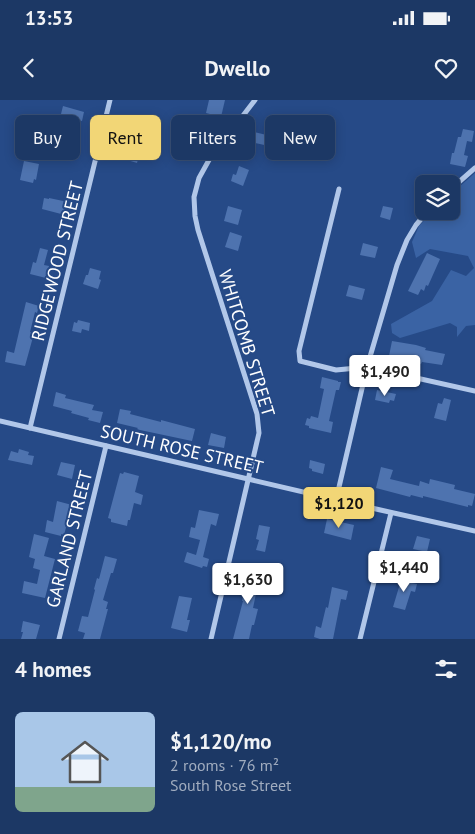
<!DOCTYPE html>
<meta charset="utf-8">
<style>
:root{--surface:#1c3865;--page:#253f6b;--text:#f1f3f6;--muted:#a0acbf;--line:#3a5279;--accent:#f2d676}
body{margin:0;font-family:"PT Sans",sans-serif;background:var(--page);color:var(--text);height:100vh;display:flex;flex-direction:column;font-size:19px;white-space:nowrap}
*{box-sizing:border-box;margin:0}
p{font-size:16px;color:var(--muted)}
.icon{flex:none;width:28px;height:28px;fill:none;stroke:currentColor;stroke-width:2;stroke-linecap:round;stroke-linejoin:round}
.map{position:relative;height:539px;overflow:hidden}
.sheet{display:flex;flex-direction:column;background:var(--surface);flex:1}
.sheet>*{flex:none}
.top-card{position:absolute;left:15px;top:15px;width:445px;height:45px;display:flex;gap:10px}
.tools{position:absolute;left:415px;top:75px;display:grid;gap:10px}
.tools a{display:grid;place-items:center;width:45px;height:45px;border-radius:8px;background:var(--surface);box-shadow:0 2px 12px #0003,0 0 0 1px var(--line);font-size:25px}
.price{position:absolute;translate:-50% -42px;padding:0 11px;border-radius:5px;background:#fff;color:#222;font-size:16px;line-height:32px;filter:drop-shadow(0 1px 2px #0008)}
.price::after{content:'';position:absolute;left:50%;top:30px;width:15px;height:11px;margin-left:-8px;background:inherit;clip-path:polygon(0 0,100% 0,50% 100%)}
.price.current{background:var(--accent);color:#111}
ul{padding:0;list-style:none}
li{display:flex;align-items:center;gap:15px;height:125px;padding:0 15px}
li+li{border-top:1px solid var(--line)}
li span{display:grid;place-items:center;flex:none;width:140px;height:100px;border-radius:8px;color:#555}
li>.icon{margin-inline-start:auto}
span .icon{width:60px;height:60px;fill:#fffc;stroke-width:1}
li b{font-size:21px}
h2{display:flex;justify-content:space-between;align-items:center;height:60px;padding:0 15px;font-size:21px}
.pill{padding:0 18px;border-radius:8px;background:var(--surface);box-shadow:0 2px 12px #0003,0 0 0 1px var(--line);font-size:18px;line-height:45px}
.pill.current{background:var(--accent);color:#111}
.status{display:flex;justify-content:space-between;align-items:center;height:35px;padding:0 25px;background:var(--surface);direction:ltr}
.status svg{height:14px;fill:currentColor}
header{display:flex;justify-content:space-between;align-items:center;height:65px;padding:0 15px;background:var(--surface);font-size:22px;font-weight:600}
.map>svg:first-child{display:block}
.green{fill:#3a63a4}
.building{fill:#4e73af}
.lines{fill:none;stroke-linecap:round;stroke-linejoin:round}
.street{stroke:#b1c7e9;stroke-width:5}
.labels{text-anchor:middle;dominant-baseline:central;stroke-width:4;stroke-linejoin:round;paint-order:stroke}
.street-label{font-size:18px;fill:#fff;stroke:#264a87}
</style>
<div class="status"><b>13:53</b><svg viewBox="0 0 49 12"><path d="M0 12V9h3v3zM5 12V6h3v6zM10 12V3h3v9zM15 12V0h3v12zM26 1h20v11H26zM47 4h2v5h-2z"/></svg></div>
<header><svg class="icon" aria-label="back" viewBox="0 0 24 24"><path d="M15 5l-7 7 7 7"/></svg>Dwello<svg class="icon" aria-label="heart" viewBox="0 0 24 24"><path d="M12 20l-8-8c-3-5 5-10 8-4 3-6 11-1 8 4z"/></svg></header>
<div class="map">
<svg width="475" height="539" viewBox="0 0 475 539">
<rect width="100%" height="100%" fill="#264a87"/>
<!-- green -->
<path class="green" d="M475,73V225L466,226L457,237V227L450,223L400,238L392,233L391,224L432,201L451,170L466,176L474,168L468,156L430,149L416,158L412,142L419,126L433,111H451V94Z"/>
<!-- building -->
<g class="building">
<path d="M209,0H225L221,17L206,13Z"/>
<path d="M63,6L84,12L82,21L60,18Z"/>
<path d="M463,29L474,31L472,42L467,41L464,55L468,56L465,67L450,64L452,53H454L458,37H461Z"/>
<path d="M254,32L271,36L269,46L251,42Z"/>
<path d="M65,40L70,41V40L80,42L79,45H81L79,54L62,49Z"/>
<path d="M127,48L140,52L137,63L124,59Z"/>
<path d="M24,61L39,64L36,80L34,79L33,83L20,80Z"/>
<path d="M239,66L249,70L243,86L231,81L233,74L236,75Z"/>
<path d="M44,98L49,99V98L68,102L65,115L42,109Z"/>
<path d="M228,106L242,110L238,125L224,121Z"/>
<path d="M383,106L393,108L390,120L380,117Z"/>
<path d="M230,132L242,136L238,151L225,147Z"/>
<path d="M363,143L378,147L375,158L360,155Z"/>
<path d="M40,148L48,150L44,165L49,166L46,178L30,174L33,162L36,163Z"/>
<path d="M427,153L440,159L428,186L426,185L424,191L421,189L418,195L408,191Z"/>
<path d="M90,168L101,171L99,179L101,180L98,189L83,184L86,175H88Z"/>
<path d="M349,185L365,189L362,200L346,196Z"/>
<path d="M26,202L39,206L37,213L35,212L30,232L33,233V237L25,266L5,262L7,251L14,253Z"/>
<path d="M78,220L90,223L89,231L82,229L81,233L72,231L74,222L77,223Z"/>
<path d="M392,241L416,245L426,248L425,250L445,254L442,265L422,262L421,264L411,261L389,256Z"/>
<path d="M322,277L338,281V282H341L339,290H336L329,321L333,322L331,333L309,328V326L305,325L307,318L310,319L311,316L318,318L324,289L320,288Z"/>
<path d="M377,290L396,294L394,301L390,300L389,303L375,300Z"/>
<path d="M56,292L66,295L65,298L94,305L92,310L103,312L100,323L88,320L89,318L71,313L72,311L53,306Z"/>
<path d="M444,298L451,300L446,321L434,318L438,303L442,304Z"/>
<path d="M120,309L131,311L130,314L161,322V320L195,329L192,341L140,330L137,329L138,328L117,323Z"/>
<path d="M211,333L226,337L224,348L208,345Z"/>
<path d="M19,349L29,352L28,355L34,356L32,365L8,360L11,351L18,353Z"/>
<path d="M310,360L325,364L323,374L312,371V369L309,368Z"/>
<path d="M61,362L75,365L72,379L57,375Z"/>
<path d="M381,367L393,370L390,379L419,386L420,381L429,384L430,379L455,385L454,389L475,394L472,406L468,405V407L423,396V398L411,395L410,397L376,388Z"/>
<path d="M124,372L139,376L135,392L143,395L141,405L134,403L130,420H128L127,426L111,422V419L108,418L120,373L123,374Z"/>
<path d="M57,401L72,405L64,435L61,434V436L45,432L47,420L53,422Z"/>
<path d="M199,410L219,414L216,426L211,424L203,457L209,459L207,467L203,466L202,468L184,462L187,452L196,455L200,440L189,437L191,427L195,428Z"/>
<path d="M327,419L354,425L351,440L324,433Z"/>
<path d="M259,425L270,427L265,452L256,450L259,440L256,439Z"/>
<path d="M34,434L49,438L44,456L55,459L45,498L22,493L24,481L37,484L40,470L33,468L35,459L29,457Z"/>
<path d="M417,436L430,439L427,452L413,449Z"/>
<path d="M105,456L117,459L113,473H111L103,500L108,502L106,509H108L100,539H83L85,533L78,531L82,516L88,517L95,490L94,489L97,478L99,479Z"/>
<path d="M250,463L261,466L255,489H257L253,508L258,509L254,525H252L249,539H233L243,501H242Z"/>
<path d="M402,477L412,480L411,483L417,484L415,492L411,491L405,510L393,507Z"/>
<path d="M332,487L348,491L346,500L341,499L333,539H320L314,537L316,526L321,528L326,507L328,508Z"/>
<path d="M179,496L192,498L187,520H190L187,532L171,528Z"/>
<path d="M23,521L40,525L36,539H21L23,532H21Z"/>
</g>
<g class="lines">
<!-- street -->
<g class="street">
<path d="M339,89L299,251L300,261L336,270L367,267L475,291"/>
<path d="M451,89L475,68"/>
<path d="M0,321L376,409L475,431"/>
<path d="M30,328L110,0"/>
<path d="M336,400L367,267L397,165L407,140L416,125L428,111"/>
<path d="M59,539L106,346"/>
<path d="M211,539L259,333L257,314L198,130L195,116L194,97L199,78L209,60L255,0"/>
<path d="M360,539L391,413"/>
</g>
</g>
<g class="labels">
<!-- street labels -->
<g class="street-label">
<text transform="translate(57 161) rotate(-76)">RIDGEWOOD STREET</text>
<text transform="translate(247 243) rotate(73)">WHITCOMB STREET</text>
<text transform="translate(182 349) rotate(13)">SOUTH ROSE STREET</text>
<text transform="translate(69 439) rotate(-76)">GARLAND STREET</text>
</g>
</g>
</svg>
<div class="tools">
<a><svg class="icon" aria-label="layers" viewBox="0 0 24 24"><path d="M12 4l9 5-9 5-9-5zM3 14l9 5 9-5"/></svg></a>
</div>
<b class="price" style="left:385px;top:297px">$1,490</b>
<b class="price current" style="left:339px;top:429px">$1,120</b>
<b class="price" style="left:404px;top:493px">$1,440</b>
<b class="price" style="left:248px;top:505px">$1,630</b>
<div class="top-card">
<a class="pill">Buy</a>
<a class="pill current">Rent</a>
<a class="pill">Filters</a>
<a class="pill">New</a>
</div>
</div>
<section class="sheet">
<h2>4 homes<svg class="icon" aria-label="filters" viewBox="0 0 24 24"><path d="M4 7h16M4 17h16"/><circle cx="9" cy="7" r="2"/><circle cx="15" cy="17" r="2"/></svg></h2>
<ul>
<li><span style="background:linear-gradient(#a9c7e8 75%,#7fa58c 0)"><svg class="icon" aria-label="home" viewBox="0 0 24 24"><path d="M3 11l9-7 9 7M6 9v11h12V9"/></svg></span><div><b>$1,120/mo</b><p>2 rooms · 76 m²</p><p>South Rose Street</p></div></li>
</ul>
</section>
